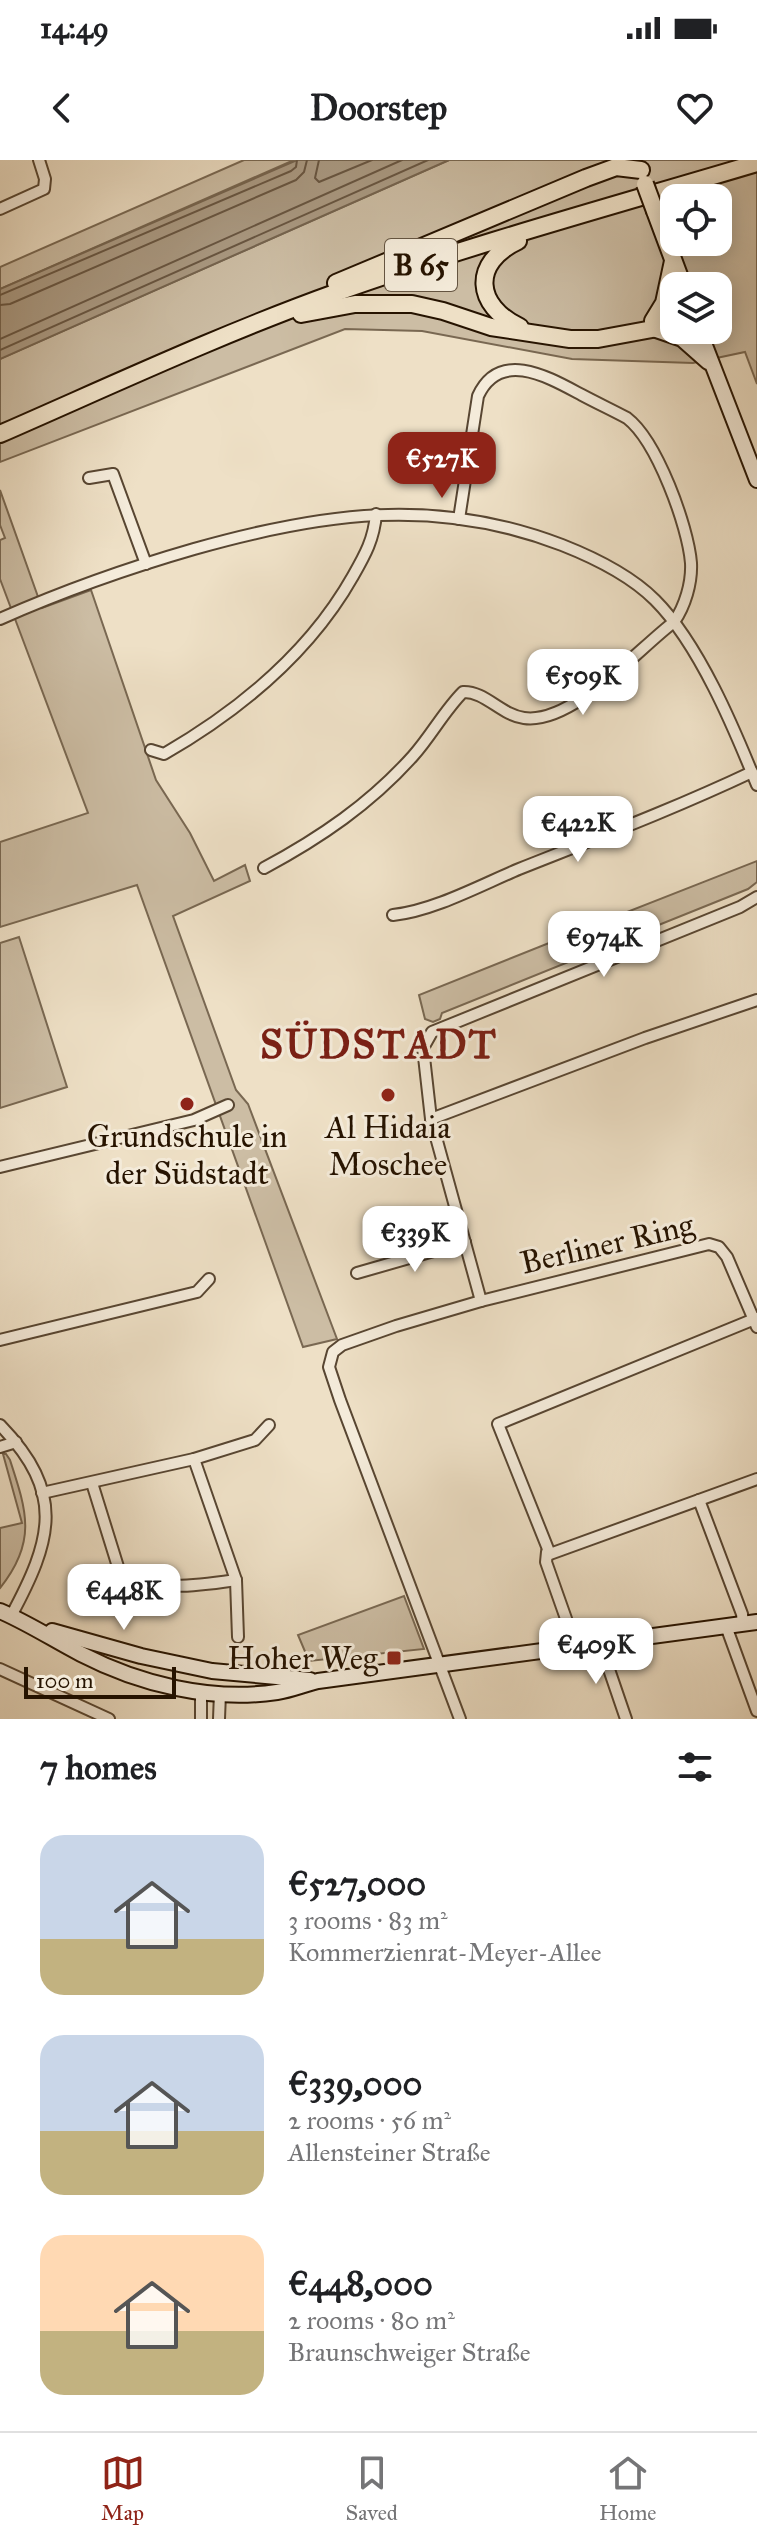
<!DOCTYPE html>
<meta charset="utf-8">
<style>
:root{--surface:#fff;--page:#f6f6f6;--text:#202124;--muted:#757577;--line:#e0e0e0;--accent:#8f2418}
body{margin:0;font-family:"IM FELL Great Primer",serif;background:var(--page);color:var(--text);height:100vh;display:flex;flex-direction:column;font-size:30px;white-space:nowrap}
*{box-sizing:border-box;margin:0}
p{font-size:26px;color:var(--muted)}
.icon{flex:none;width:44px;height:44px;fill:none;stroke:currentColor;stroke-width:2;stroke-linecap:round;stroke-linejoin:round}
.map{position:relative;height:1559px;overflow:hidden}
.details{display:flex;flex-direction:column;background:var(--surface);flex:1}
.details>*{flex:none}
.controls{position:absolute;left:660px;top:24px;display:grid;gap:16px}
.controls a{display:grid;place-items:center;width:72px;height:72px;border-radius:16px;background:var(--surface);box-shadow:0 4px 20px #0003;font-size:40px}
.scale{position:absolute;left:24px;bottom:20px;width:152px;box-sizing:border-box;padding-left:8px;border:4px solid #261300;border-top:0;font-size:22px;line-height:28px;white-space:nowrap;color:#261300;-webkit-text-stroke:6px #f4ebda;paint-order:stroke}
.price{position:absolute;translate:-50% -68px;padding:0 18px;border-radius:16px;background:#fff;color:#222;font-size:26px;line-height:52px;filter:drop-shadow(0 2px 4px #0008)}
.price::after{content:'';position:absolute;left:50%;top:48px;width:24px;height:18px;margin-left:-12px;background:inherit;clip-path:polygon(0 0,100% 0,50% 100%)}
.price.on{background:var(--accent);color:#fff}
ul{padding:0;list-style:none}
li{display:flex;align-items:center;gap:24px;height:200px;padding:0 40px}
li span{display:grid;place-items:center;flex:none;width:224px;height:160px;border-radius:24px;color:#555}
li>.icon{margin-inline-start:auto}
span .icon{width:96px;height:96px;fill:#fffc;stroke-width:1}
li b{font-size:34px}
h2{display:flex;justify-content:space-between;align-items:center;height:96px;padding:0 40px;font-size:34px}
.status{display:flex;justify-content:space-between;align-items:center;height:56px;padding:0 40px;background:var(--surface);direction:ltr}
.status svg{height:22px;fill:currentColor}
header{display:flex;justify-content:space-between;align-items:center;height:104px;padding:0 40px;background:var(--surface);font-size:36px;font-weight:800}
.menu{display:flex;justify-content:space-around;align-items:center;height:112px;border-top:2px solid var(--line);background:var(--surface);font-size:22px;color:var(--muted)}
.menu a{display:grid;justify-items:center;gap:4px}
.menu .on{color:var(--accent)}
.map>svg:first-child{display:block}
.green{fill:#ccbda4;stroke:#796852;stroke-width:2;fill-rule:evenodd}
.water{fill:#aa9a83;stroke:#75644f;stroke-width:2}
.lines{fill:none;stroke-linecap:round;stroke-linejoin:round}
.shore{stroke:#685642;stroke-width:2}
.street-casing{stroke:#584632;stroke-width:14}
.secondary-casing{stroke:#261300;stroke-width:18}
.primary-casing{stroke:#261300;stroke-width:20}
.street{stroke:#f4ebda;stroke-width:10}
.secondary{stroke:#f4ebda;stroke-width:14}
.primary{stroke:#eee0c6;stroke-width:16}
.primary-bridge-casing{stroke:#261300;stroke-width:20;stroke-linecap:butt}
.primary-bridge{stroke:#eee0c6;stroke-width:16}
.poi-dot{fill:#8f2418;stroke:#f4ebda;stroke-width:3}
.labels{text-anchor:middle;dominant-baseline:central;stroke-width:6;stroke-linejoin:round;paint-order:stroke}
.shield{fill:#f4ebda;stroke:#645441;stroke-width:2}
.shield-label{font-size:30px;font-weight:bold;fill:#261300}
.poi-label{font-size:32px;fill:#261300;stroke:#f4ebda}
.street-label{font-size:32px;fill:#261300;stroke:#f4ebda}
.district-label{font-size:40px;font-weight:bold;letter-spacing:2px;fill:#7a1f14;stroke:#f4ebda}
</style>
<div class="status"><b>14:49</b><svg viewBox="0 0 49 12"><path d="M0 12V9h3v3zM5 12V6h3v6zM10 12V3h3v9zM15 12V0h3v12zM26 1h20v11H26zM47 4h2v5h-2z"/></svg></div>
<header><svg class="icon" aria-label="back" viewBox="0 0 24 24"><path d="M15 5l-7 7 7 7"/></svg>Doorstep<svg class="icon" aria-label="heart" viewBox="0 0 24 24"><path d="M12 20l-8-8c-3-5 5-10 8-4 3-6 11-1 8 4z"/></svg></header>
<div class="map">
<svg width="757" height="1559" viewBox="0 0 757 1559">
<rect width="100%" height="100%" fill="#eee0c6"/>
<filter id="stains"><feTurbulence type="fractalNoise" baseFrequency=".0025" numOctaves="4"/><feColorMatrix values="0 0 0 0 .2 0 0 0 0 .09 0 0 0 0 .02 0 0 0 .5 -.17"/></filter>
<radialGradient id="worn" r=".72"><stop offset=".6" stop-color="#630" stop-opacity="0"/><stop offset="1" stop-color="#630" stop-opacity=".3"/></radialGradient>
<!-- green -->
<g class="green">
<path d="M244,0H294L0,129V107Z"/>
<path d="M449,0H757V224L745,192L693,203L572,199L422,171L345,169L0,302V199ZM674,38H718V82H674ZM674,126H718V170H674Z"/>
<path d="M0,330L42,448L91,430L156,620L190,673L214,721L245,705L250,721L173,756L236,930L248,944L337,1179L303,1187L137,725L0,767V682L88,653L0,419V380L5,378L0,365Z"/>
<path d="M757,701V722L748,729L614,783L604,761Z"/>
<path d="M599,763L608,786L442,853L440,859L433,862L425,859L419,835Z"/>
<path d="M19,777L67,927L0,948V783Z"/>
<path d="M3,1294H6L10,1300C27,1352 37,1382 0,1428V1368L22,1363Z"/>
<path d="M404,1436L424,1489L309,1501L298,1475Z"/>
</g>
<!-- water -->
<path class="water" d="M297,0H449L0,199V129Z"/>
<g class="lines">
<!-- shore -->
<g class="shore">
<path d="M319,0L315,18L319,22L372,0"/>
<path d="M0,135L291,11L296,7L297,0"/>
<path d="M0,145L10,144L296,20L304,12L307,0"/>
<path d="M0,179L402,0"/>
<path d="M0,190L428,0"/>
</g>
<!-- street casing -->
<g class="street-casing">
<g id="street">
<path d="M0,49L44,29L45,19L39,0"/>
<path d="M89,318L113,314L146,404"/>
<path d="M0,459C63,431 128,408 194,389C321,353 435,336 562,385C595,398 630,415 655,440C699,484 734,568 757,625"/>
<path d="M151,590L164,594C240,550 309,494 353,416C365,395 374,379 376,354"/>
<path d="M264,708C320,678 370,644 413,596C431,576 444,551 463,532C485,531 501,555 524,558C572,565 638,489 674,462C685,446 692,423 691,403C688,366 657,281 627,258C612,250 597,243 582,235C550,218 500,188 478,236L459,359"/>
<path d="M393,755C433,751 481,725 519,709C597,678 676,648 752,612"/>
<path d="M431,959L645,878L757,840"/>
<path d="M0,1007L194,960L228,945"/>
<path d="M357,1113L465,1082"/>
<path d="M481,1141L431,959L423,888L432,872L740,747L757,737"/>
<path d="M757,1158L498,1264L550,1394L757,1319"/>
<path d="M0,1180L197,1132L209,1119"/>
<path d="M0,1265C66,1333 52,1380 11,1456"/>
<path d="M0,1287L16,1282"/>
<path d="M194,1299L236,1420L238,1477"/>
<path d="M92,1323L119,1410C147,1434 202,1425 236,1420"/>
<path d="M42,1333L194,1299L255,1280L269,1265"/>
<path d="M699,1340L742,1454L743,1464"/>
<path d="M547,1392L546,1402L576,1487"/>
<path d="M726,1466L757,1551"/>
<path d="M600,1483L626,1559"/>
<path d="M0,1509L109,1559"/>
<path d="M201,1559V1531"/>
<path d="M219,1559L220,1533"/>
<path d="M460,1559L340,1240L329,1207L333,1192L342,1185L396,1166L481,1141L709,1084L719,1087L727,1097L757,1167"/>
</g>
</g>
<!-- secondary casing -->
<g class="secondary-casing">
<g id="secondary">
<path d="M656,170L682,179L708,202"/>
<path d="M699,170L757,320"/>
<path d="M0,1451C28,1463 54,1480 81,1494C139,1524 211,1542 277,1532C291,1530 305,1524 318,1521L757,1462"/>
<path d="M52,1471L141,1496L212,1511L310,1520"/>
</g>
</g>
<!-- primary casing -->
<g class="primary-casing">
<g id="primary">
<path d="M655,51L683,126"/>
<path d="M518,81C471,103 475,146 520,167"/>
<path d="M336,123L586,18L616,7L641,10"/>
<path d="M301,154L355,144H412L443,151L491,167L570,179H598L674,165"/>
<path d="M653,161L664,143L673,101"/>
<path d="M0,274C110,226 221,174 335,133C473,84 616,45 757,3"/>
</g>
</g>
<!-- street -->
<use href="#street" class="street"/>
<!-- secondary -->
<use href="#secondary" class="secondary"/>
<!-- primary -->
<use href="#primary" class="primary"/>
<!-- primary-bridge casing -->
<g class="primary-bridge-casing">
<path id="primary-bridge" d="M645,24L655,51"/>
</g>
<!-- primary-bridge -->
<use href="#primary-bridge" class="primary-bridge"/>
</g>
<!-- markers -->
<g class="poi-dot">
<circle cx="388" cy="935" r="8"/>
<circle cx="187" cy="944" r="8"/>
<rect x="386" y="1490" width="16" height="16" rx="4"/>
</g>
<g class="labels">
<!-- shield labels -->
<rect class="shield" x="385" y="79" width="72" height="52" rx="6"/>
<g class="shield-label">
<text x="421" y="105">B 65</text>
</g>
<!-- poi labels -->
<g class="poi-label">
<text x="388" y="967">Al Hidaia<tspan x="388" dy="37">Moschee</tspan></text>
<text x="187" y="976">Grundschule in<tspan x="187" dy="37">der Südstadt</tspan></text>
<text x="378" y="1498" text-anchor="end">Hoher Weg</text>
</g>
<!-- street labels -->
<g class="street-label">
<text transform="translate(607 1084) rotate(-13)">Berliner Ring</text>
</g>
<!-- district labels -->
<g class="district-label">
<text x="379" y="884">SÜDSTADT</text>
</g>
</g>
<rect width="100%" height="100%" filter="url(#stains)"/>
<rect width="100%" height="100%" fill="url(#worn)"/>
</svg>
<div class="controls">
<a><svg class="icon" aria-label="locate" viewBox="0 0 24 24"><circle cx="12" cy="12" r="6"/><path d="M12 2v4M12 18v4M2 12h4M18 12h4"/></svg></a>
<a><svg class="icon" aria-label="layers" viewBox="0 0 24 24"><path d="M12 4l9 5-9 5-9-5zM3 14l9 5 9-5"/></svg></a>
</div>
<div class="scale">100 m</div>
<b class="price on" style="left:442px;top:340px">€527K</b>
<b class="price" style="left:583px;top:557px">€509K</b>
<b class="price" style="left:578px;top:704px">€422K</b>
<b class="price" style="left:604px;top:819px">€974K</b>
<b class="price" style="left:415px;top:1114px">€339K</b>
<b class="price" style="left:124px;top:1472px">€448K</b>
<b class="price" style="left:596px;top:1526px">€409K</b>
</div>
<section class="details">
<h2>7 homes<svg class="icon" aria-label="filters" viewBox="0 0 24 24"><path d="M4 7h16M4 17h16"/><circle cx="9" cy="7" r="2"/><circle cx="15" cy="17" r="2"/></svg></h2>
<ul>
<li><span style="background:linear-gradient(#c9d6e8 65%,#c2b280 0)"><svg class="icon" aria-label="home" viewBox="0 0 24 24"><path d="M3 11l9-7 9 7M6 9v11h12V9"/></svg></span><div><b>€527,000</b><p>3 rooms · 83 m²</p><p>Kommerzienrat-Meyer-Allee</p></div></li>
<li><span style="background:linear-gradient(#c9d6e8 60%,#c2b280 0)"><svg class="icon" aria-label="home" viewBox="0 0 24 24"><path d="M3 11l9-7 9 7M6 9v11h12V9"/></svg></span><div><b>€339,000</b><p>2 rooms · 56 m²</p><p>Allensteiner Straße</p></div></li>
<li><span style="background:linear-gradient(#ffd9b3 60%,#c2b280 0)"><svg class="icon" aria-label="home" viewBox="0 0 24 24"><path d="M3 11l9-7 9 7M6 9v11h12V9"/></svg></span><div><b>€448,000</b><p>2 rooms · 80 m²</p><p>Braunschweiger Straße</p></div></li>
</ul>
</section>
<nav class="menu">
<a class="on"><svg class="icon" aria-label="map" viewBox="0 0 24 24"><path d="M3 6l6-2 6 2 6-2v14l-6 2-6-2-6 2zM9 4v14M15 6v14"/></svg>Map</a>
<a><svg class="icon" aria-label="saved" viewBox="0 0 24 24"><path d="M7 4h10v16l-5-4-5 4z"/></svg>Saved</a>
<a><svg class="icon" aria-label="home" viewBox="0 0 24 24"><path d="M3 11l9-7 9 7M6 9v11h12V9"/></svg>Home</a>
</nav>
